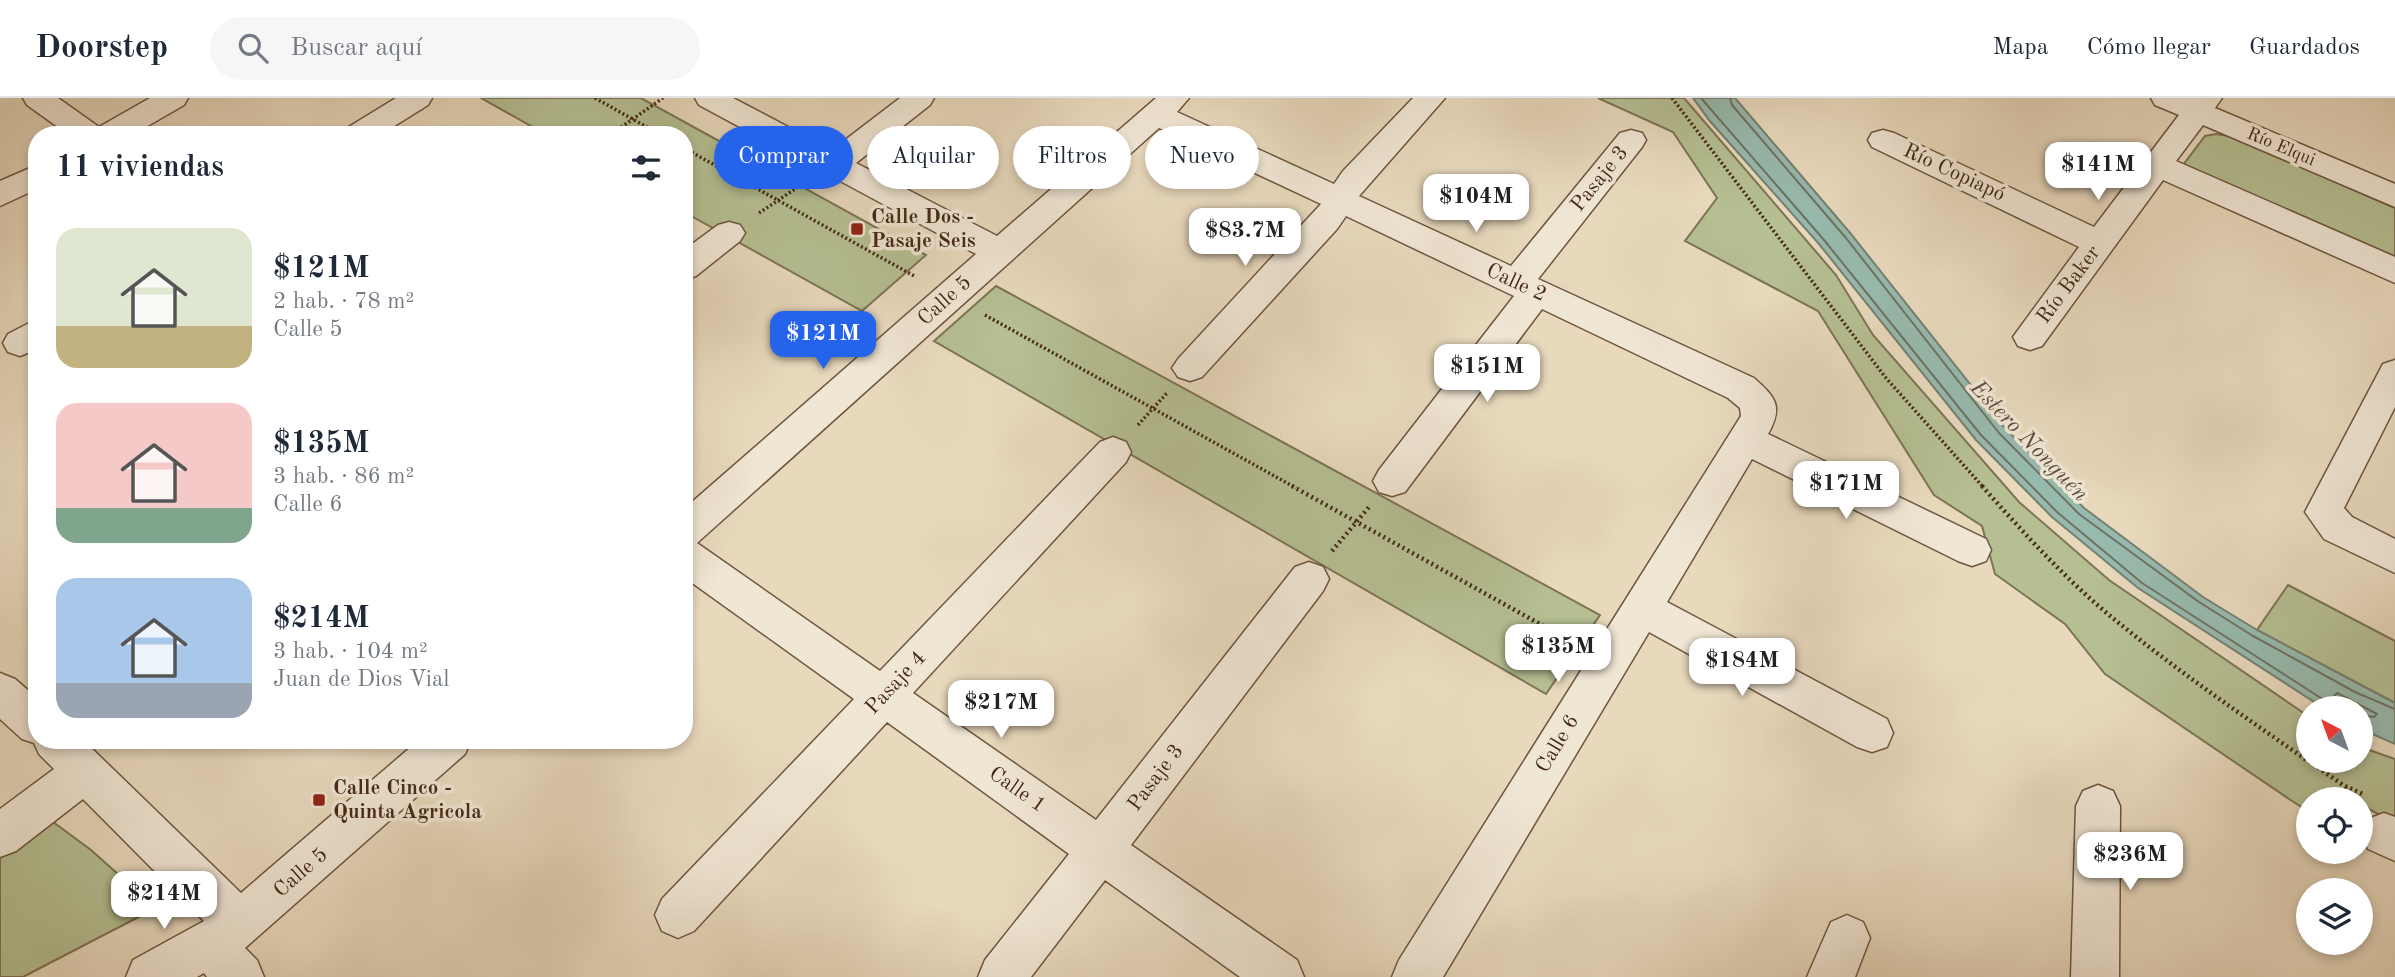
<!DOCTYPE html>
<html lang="es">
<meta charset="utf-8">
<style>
:root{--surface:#fff;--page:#f6f6f7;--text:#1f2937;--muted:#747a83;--line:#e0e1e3;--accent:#2563eb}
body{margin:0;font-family:"Old Standard TT",serif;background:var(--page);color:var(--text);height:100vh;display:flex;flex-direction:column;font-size:26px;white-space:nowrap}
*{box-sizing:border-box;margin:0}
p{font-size:23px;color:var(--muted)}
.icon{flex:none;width:38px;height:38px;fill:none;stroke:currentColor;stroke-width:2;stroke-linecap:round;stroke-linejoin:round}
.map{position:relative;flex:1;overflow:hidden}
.side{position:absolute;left:28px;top:28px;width:665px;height:623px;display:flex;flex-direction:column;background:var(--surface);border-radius:28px;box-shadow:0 4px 10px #0003}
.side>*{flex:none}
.guide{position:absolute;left:714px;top:28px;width:665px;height:63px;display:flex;gap:14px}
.needle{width:46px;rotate:319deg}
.controls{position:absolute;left:2296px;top:598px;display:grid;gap:14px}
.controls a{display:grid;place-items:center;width:77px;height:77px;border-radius:50%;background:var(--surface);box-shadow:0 4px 10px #0003;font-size:35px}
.price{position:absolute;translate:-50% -60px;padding:0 16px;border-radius:14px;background:#fff;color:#222;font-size:23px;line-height:46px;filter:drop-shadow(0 2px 4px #0008)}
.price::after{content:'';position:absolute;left:50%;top:42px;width:21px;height:16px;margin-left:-10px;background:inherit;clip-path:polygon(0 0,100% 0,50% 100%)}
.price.on{background:var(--accent);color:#fff}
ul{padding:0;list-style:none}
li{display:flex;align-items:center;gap:21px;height:175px;padding:0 28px}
li span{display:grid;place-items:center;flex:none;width:196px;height:140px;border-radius:21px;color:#555}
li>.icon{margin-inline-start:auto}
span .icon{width:84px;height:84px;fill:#fffc;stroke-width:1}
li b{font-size:30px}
h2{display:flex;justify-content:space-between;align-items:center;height:84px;padding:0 28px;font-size:30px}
.pill{padding:0 24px;border-radius:32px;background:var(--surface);box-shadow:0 4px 10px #0003;font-size:24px;line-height:63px}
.pill.on{background:var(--accent);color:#fff}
header{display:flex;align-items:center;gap:42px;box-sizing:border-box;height:98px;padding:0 35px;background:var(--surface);border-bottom:2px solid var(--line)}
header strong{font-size:33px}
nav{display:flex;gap:38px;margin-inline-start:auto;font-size:24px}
.search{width:490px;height:63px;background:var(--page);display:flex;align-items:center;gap:18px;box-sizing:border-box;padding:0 24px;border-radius:38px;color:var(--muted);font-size:26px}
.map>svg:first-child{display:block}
.green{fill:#b5bf92;stroke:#7d7454;stroke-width:2}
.water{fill:#97baae;stroke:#768072;stroke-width:2}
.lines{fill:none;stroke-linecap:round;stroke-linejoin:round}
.shore{stroke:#6e7262;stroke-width:2}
.minor-casing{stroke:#6e5540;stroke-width:3}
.path-far1{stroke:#452917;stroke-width:3.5;stroke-dasharray:2 2.5;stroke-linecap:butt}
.path{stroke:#452917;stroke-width:4.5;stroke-dasharray:2 3.5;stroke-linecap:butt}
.minor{fill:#f0e6d4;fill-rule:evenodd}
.poi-dot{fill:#8f2418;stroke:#f0e6d4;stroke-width:2.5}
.labels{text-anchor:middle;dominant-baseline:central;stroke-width:7;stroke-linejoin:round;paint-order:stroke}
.far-street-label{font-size:18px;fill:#452917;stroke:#f0e6d4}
.street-label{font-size:21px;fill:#452917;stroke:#f0e6d4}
.poi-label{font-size:21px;font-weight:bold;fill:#452917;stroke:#f0e6d4;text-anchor:start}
.water-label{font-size:23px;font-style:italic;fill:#5a4d3d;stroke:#f0e6d4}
</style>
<header>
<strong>Doorstep</strong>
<div class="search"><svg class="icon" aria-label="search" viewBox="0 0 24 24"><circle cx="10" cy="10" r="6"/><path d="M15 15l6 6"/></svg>Buscar aquí</div>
<nav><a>Mapa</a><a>Cómo llegar</a><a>Guardados</a></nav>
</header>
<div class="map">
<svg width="2395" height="879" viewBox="0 0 2395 879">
<rect width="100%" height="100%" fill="#e8d9bd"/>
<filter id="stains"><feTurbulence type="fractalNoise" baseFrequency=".00286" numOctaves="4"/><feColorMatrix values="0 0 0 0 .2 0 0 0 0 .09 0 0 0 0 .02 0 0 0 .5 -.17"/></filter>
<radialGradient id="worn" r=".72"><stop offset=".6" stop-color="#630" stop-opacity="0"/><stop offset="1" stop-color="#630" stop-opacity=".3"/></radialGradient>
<!-- green -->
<g class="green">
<path d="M481,0H641L926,157L862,213L684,114V37H547Z"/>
<path d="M1598,0H1684L1836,177L1873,237L2019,404L2109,482L2308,618V663H2361V649L2395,661V725L2361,707V702H2350L2342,698L2339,702H2308V713L2292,703L2105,576L2065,526L1995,476L1982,428L1934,397L1818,213L1685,143L1717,100L1673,34Z"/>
<path d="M2216,36L2229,38L2395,110V165L2180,71L2205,38Z"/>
<path d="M996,188L1600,517L1546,596L934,243Z"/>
<path d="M2288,487L2395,543V605L2257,532Z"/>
<path d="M49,721L91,752L156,810L23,879H0V758Z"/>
</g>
<!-- water -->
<path class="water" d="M1693,0H1735L1851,136L2005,330L2084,410L2203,499L2257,532L2395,605V646L2361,631V611H2325L2138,490L2052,419L1976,342L1819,146L1709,22Z"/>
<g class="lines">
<!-- shore -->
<g class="shore">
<path d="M1701,0L1824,142L1981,337L2057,414L2142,485L2324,602L2328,611"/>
<path d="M1730,0L1732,7L1846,140L1999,335L2079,416L2199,504L2253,538L2355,594L2395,611"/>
<path d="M2337,611L2334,598L2337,595L2377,616L2374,619L2361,617"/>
</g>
<!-- minor casing -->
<g class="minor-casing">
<g id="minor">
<path d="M23,0H58L99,29L150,0H188L184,7L132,37H69L27,7Z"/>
<path d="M396,0H432L428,7L380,37H343L347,30Z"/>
<path d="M695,0H733L832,52L900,0H934L930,7L856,65L997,138L1156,0H1189L1177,14L1334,86L1343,73L1413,0H1445L1359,98L1511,168L1620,35L1631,32L1642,35L1646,42L1642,49L1538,181L1754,280C1775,299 1784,308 1768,336L1986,441L1991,452L1986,463L1972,468L1958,463L1752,361L1667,504L1887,621L1893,635L1887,649L1872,654L1857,649L1649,534L1443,879H1392L1399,862L1741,318L1740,310L1728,300L1542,211L1405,394L1392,398L1379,394L1373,383L1379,372L1514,198L1346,118L1337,131L1202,279L1190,283L1178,279L1172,270L1178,261L1321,106L1159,30L697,445L880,573L1100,344L1113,339L1126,344L1131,354L1126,364L913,595L1096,722L1295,469L1309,464L1323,469L1329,481L1323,493L1131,747L1297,862L1304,879H1240L1105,782L1031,879H978L985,862L1069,756L887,624L694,833L678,840L662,833L655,817L662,801L854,601L684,479V411L976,156L699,7Z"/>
<path d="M2151,0H2222L2215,10L2395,86V109L2203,27L2176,63L2395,159V185L2163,82L2042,248L2030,252L2018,248L2013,239L2079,149L1872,49L1868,42L1872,35L1883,32L1894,35L2094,129L2179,17L2155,7Z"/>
<path d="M37,67V91L0,108V83Z"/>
<path d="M729,124L740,127L745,135L740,143L696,178L684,182V152L718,127Z"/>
<path d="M37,221V251L20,258L8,254L3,245L8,236Z"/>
<path d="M2395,262V309L2344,410L2352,419L2395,441V475L2324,441L2305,414L2383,266Z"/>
<path d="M0,575L15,581L37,600V642H83L241,795L419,642H471L465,656L245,850L257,862L264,879H207L204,875L197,879H126L133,862L204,823L83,701L16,753L0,759V711L54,671L39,656L34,645L22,641L0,621Z"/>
<path d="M2098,687L2113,693L2120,708L2119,879H2071L2076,708L2083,693Z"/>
<path d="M2384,715L2395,719V763L2368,751L2362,736L2368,721Z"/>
<path d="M1847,817L1863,824L1870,840L1855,879H1807L1831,824Z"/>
</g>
</g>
<!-- path-far1 -->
<g class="path-far1">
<path d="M595,0L661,37"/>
<path d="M1672,0L1886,280L1984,390"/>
<path d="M610,37L663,0"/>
<path d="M684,50L916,179"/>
<path d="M759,115L801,87"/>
<path d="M985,217L1296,390"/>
<path d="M1138,327L1167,295"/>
</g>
<!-- path -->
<g class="path">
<path d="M1292,388L1574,545"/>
<path d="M1982,388C2023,434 2066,482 2114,521C2176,572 2242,617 2308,663"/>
<path d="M1332,453L1369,409"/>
<path d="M2309,663L2343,687L2365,697"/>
<path d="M2345,689L2356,702"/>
</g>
<!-- minor -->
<use href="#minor" class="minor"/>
</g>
<!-- markers -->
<g class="poi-dot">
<rect x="850" y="124" width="14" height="14" rx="3.5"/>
<rect x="312" y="695" width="14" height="14" rx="3.5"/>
</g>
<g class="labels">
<!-- far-street labels -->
<g class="far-street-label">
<text transform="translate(2281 49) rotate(23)">Río Elqui</text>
</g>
<!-- street labels -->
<g class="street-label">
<text transform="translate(1954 75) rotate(25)">Río Copiapó</text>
<text transform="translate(1600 81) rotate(-51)">Pasaje 3</text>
<text transform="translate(1516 185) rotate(25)">Calle 2</text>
<text transform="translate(2069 187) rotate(-53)">Río Baker</text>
<text transform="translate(945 203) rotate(-42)">Calle 5</text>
<text transform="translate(896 585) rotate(-47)">Pasaje 4</text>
<text transform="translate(1558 646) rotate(-59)">Calle 6</text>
<text transform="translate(1156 680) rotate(-53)">Pasaje 3</text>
<text transform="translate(1017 692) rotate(35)">Calle 1</text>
<text transform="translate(301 775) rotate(-41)">Calle 5</text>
</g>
<!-- poi labels -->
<g class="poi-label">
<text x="871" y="119">Calle Dos -<tspan x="871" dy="24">Pasaje Seis</tspan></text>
<text x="333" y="690">Calle Cinco -<tspan x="333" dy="24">Quinta Agricola</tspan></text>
</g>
<!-- water labels -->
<g class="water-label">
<text transform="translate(2029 343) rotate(46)">Estero Nonguén</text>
</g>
</g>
<rect width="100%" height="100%" filter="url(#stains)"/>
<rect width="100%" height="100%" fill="url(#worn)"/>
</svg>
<div class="controls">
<a><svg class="needle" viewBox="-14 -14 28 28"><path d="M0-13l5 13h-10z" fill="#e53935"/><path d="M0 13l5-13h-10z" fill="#747a83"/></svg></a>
<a><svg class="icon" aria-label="locate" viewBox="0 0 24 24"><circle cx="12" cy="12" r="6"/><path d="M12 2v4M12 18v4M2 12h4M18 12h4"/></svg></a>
<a><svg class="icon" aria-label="layers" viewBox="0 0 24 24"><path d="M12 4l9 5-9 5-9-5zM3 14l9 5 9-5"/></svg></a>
</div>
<b class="price" style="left:2098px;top:104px">$141M</b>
<b class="price" style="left:1476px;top:136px">$104M</b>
<b class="price" style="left:1245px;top:170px">$83.7M</b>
<b class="price on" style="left:823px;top:273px">$121M</b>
<b class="price" style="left:1487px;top:306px">$151M</b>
<b class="price" style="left:1846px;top:423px">$171M</b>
<b class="price" style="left:1558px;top:586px">$135M</b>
<b class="price" style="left:1742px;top:600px">$184M</b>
<b class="price" style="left:1001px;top:642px">$217M</b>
<b class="price" style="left:2130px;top:794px">$236M</b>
<b class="price" style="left:164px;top:833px">$214M</b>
<div class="guide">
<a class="pill on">Comprar</a>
<a class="pill">Alquilar</a>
<a class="pill">Filtros</a>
<a class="pill">Nuevo</a>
</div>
<section class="side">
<h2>11 viviendas<svg class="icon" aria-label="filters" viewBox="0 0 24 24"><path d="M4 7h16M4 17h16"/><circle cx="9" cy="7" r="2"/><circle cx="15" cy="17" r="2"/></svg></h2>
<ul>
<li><span style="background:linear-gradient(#dfe7d0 70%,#c2b280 0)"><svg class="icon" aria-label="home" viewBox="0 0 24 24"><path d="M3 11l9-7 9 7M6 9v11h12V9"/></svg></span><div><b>$121M</b><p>2 hab. · 78 m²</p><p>Calle 5</p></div></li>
<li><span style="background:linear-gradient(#f6c9c9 75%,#7fa58c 0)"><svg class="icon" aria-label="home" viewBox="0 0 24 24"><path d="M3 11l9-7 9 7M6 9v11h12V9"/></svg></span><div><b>$135M</b><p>3 hab. · 86 m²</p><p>Calle 6</p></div></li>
<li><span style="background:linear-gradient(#a9c7e8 75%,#9aa5b1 0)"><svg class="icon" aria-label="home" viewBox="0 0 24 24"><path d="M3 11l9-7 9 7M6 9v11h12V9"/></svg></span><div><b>$214M</b><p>3 hab. · 104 m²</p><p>Juan de Dios Vial</p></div></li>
</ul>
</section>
</div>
